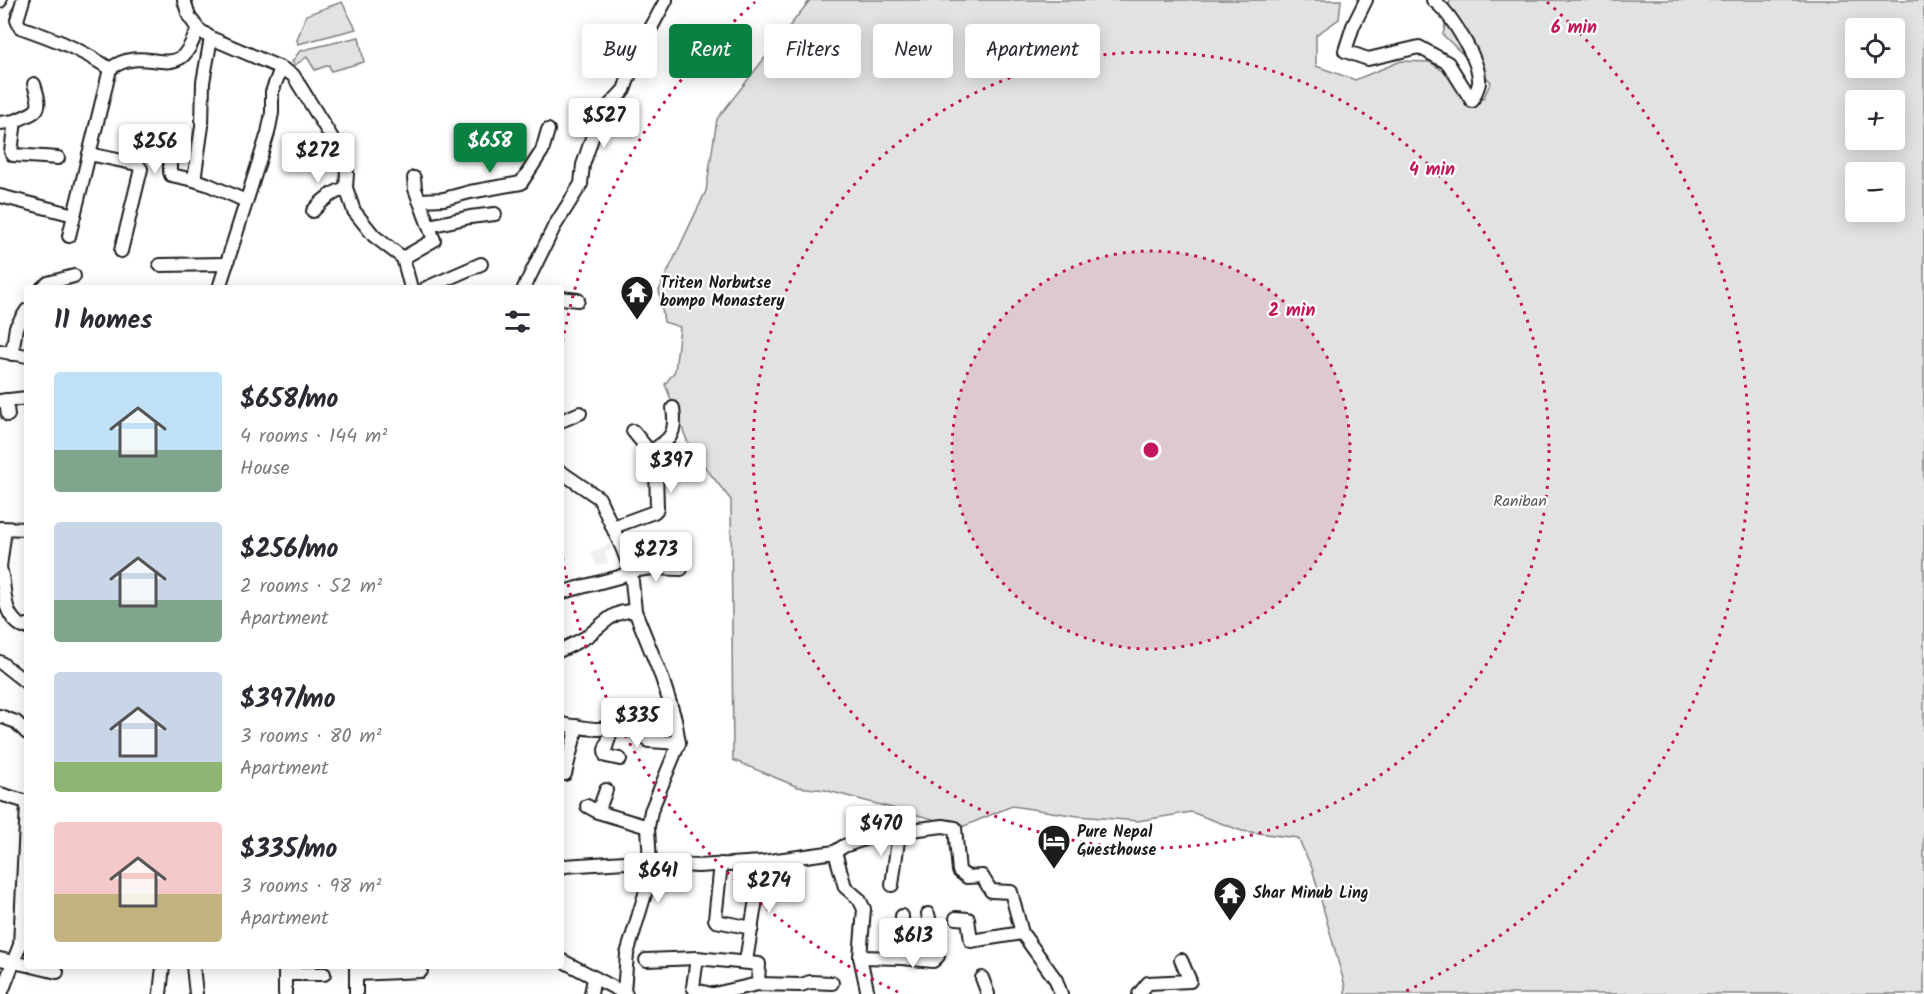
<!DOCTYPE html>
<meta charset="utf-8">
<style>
:root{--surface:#fff;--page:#f2f2f3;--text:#2b2b33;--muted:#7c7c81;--accent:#0b8043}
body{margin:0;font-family:Kalam,sans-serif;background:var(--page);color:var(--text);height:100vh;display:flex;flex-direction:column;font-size:22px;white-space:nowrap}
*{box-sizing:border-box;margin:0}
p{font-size:20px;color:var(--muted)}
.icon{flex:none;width:33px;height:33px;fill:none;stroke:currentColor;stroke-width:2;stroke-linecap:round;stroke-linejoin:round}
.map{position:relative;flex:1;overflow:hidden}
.drawer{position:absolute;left:24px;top:285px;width:540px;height:684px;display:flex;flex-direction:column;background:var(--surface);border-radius:6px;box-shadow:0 3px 15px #0003}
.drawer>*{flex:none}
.top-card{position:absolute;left:582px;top:24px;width:570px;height:54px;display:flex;gap:12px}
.tools{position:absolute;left:1845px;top:18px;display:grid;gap:12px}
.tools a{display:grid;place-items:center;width:60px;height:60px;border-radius:6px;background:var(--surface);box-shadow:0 3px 15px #0003;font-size:30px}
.price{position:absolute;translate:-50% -51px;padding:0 14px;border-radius:6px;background:#fff;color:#222;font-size:20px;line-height:39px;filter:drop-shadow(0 2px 3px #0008)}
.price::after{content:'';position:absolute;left:50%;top:36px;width:18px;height:14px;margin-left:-9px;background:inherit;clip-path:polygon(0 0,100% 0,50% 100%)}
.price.selected{background:var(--accent);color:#fff}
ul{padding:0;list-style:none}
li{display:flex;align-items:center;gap:18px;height:150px;padding:0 30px}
li span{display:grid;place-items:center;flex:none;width:168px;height:120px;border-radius:6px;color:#555}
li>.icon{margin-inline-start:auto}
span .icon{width:72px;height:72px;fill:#fffc;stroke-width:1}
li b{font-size:26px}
h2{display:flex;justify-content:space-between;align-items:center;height:72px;padding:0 30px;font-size:26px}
.pill{padding:0 21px;border-radius:6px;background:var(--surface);box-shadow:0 3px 15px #0003;font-size:21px;line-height:54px}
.pill.selected{background:var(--accent);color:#fff}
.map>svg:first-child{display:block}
.built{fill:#f0f0f0}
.green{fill:#e2e2e2;stroke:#7f7f7f;stroke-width:1.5;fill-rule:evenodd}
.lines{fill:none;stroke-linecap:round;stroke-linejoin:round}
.minor-casing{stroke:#1c1c1c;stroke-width:16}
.minor{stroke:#fff;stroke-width:12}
.ring{fill:none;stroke:#c2185b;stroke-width:3;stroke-dasharray:3 6}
.labels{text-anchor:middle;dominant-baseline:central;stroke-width:4.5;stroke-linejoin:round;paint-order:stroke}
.poi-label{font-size:16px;font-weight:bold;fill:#1c1c1c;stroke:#fff;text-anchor:start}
.park-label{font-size:16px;fill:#575757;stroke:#fff}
.centre{fill:#c2185b;stroke:#fff;stroke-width:3}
.ring-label{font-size:18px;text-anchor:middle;font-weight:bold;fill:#c2185b;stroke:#fff;stroke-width:4.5;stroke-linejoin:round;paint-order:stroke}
</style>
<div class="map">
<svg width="1924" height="994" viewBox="0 0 1924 994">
<rect width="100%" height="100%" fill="#fff"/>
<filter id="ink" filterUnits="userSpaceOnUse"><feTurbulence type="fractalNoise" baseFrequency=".0167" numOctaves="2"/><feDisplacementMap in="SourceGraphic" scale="12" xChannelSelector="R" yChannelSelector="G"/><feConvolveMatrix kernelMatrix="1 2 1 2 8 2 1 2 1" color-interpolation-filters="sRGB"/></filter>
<g filter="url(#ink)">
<!-- built -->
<path class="built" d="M610,544L612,550L605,553L608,563L596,565L591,552Z"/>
<!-- green -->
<g class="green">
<path d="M810,0H1341L1339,19L1316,35V66L1355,80L1401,61L1430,62L1483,99L1491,82L1443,35L1450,0H1924V994H1345V986L1312,868L1298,838L1242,831L1191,812L1138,821L1078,816L1012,806L962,827L825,790L798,787L733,760L731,500L690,448L665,384L675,371L680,327L664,322L659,290L706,191L717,119ZM1856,28H1894V68H1856ZM1856,100H1894V140H1856ZM1856,172H1894V212H1856Z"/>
<path d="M342,2L356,29L298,44L297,40L306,15Z"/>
<path d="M359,37L364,62L331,71L329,65L315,70L307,57L295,65L292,62L299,52L303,50Z"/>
</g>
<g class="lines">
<!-- minor casing -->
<g class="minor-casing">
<g id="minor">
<path d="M23,0L17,20L20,27C54,39 81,49 110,69"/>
<path d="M1366,0L1353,26L1345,51L1368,59L1419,47L1448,63L1472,101C1474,95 1478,89 1479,83C1481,62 1450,12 1433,0"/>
<path d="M0,1V0"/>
<path d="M198,29L211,38L281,68L293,75L343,156L347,173L346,188L354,211L374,236L403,258L411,288"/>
<path d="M211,38L203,82L202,126L194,180L207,184L246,201"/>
<path d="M15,121C39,110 43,112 34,84"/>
<path d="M0,123L15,121L11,152L13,155L58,158"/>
<path d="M89,154L137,164L141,169L121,251"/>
<path d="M170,159V172L171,175L194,180"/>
<path d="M0,196L74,215"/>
<path d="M419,200L444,199L470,192L521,183L542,151L548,130"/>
<path d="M313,211C323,199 332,193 346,188"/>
<path d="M429,226L470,217L495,214"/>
<path d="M69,236L110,69C138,48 162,69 180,58C189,53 194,37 198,29L189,16L184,0"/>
<path d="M403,258L434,240L415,189L414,178"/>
<path d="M160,265L227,264"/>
<path d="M42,288L48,283L74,276"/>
<path d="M219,288L268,133L272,113V92L281,68"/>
<path d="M426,288L481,264"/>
<path d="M524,288L554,227L581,184L583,165L593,135L605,110L624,90L638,52L666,0"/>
<path d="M561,298L578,300"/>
<path d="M0,351L27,356"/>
<path d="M12,354L16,327L27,310"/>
<path d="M6,400L8,415"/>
<path d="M0,401L27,398"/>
<path d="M561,421L580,413"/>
<path d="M650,452C671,439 677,434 673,408"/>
<path d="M561,472L599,498L623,550L631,571L635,611L662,678L675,719L679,743L651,811L648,827L650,864L645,894L627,954L624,992"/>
<path d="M613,527L654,512L657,509L656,467L650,452L633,431"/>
<path d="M0,528L27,529"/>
<path d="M0,567L5,529"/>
<path d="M0,568C7,589 0,614 23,627L27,625"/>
<path d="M563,592L619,577L631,571L652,568L681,569"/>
<path d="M561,650C569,646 578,642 586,637C604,625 611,610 635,611"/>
<path d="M0,662L27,683"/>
<path d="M0,716L16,722L27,733"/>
<path d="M561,724C573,726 587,729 599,729C615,727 632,720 647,728L649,741L679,743"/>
<path d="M613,726L605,750L606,756L620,759"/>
<path d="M565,774L577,726"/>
<path d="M0,794L27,802"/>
<path d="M587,806L598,812L648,827"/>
<path d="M598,812L606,790"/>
<path d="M835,852L845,887L859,899L864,909L860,957L868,994"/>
<path d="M721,864L715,919L716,921L752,928"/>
<path d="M561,868L564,866L625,862L698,866L762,862L835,852L844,846L879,834L943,826L955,828L959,871L967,877L982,876L991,891L1011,892L1022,933L1056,980L1061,994"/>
<path d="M892,885L899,833"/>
<path d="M956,918L968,919L971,941L1022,933"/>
<path d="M860,957L902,958V916"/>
<path d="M697,958L693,987L695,990L711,994"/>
<path d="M902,958L933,961L938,956L928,914"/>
<path d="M0,959L27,965"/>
<path d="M561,960L626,994"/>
<path d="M646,960L697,958L759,964L758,984"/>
<path d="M746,961L762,862"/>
<path d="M32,966L57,972"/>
<path d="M193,966L196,994"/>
<path d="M285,967V994"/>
<path d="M286,974H324"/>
<path d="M356,974L421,971"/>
<path d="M982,978L988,994"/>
<path d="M1,994L20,945L27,805"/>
<path d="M160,994L163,966"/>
<path d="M356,994V967"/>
<path d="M591,994L594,978"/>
<path d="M714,994L758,984L801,985L810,982L832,983"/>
<path d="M1139,994L1148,983L1190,981L1181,960"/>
</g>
</g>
<!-- minor -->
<use href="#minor" class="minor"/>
</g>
</g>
<!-- distance rings -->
<circle cx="1151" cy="450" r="199" fill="#c2185b" fill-opacity=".12"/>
<g class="ring">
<circle cx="1151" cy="450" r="199"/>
<circle cx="1151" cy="450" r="398"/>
<path d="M898 992A598 598 0 0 1 561 549M561 351A598 598 0 0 1 755 2M1547 2A598 598 0 0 1 1404 992"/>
</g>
<!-- icons -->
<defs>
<g id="temple-pin" transform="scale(1.725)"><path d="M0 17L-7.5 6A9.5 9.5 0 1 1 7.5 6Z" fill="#1c1c1c" stroke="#fff"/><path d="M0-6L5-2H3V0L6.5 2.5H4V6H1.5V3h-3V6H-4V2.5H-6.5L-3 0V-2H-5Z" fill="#fff"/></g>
<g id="hotel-pin" transform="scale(1.725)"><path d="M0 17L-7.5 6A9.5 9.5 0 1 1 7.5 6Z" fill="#1c1c1c" stroke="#fff"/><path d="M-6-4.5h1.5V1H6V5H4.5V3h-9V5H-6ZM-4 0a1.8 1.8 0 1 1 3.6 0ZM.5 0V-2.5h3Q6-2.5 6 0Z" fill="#fff"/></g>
</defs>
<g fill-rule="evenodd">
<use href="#temple-pin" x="637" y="292"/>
<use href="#hotel-pin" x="1054" y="841"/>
<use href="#temple-pin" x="1230" y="893"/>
</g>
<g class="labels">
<!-- poi labels -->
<g class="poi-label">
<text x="660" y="283">Triten Norbutse<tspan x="660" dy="18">bompo Monastery</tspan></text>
<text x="1077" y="832">Pure Nepal<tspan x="1077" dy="18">Guesthouse</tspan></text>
<text x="1253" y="893">Shar Minub Ling</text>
</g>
<!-- park labels -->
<g class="park-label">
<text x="1520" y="501">Raniban</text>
</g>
</g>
<circle cx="1151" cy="450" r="9" class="centre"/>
<g class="ring-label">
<text x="1574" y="33">6 min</text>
<text x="1432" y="175">4 min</text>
<text x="1292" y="316">2 min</text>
</g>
</svg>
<div class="tools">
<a><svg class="icon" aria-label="locate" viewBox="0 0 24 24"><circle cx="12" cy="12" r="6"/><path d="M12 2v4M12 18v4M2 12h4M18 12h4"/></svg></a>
<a>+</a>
<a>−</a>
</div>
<b class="price" style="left:604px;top:149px">$527</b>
<b class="price selected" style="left:490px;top:174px">$658</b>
<b class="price" style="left:155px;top:175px">$256</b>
<b class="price" style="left:318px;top:184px">$272</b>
<b class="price" style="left:671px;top:494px">$397</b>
<b class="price" style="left:656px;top:583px">$273</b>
<b class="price" style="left:637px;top:749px">$335</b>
<b class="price" style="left:881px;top:857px">$470</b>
<b class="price" style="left:658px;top:904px">$641</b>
<b class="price" style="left:769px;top:914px">$274</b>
<b class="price" style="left:913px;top:969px">$613</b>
<div class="top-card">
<a class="pill">Buy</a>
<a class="pill selected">Rent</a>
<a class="pill">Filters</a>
<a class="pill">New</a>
<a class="pill">Apartment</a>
</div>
<section class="drawer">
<h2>11 homes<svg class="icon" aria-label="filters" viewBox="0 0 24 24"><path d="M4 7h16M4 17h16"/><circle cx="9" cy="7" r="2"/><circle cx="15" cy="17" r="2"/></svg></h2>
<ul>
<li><span style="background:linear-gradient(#bfe0f5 65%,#7fa58c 0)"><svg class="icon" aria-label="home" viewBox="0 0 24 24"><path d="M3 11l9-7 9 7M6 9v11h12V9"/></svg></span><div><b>$658/mo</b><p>4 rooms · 144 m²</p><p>House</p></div></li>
<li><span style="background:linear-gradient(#c9d6e8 65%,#7fa58c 0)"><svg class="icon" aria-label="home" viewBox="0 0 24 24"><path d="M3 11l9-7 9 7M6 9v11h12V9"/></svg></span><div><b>$256/mo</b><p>2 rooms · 52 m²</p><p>Apartment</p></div></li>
<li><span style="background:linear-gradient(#c9d6e8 75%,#8fb573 0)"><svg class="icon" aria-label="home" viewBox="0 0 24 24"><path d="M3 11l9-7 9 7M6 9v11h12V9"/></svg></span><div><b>$397/mo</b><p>3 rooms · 80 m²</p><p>Apartment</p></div></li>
<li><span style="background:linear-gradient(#f6c9c9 60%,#c2b280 0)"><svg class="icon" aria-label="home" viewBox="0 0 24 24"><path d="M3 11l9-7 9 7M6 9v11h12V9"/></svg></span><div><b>$335/mo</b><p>3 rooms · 98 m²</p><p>Apartment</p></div></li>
</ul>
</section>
</div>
